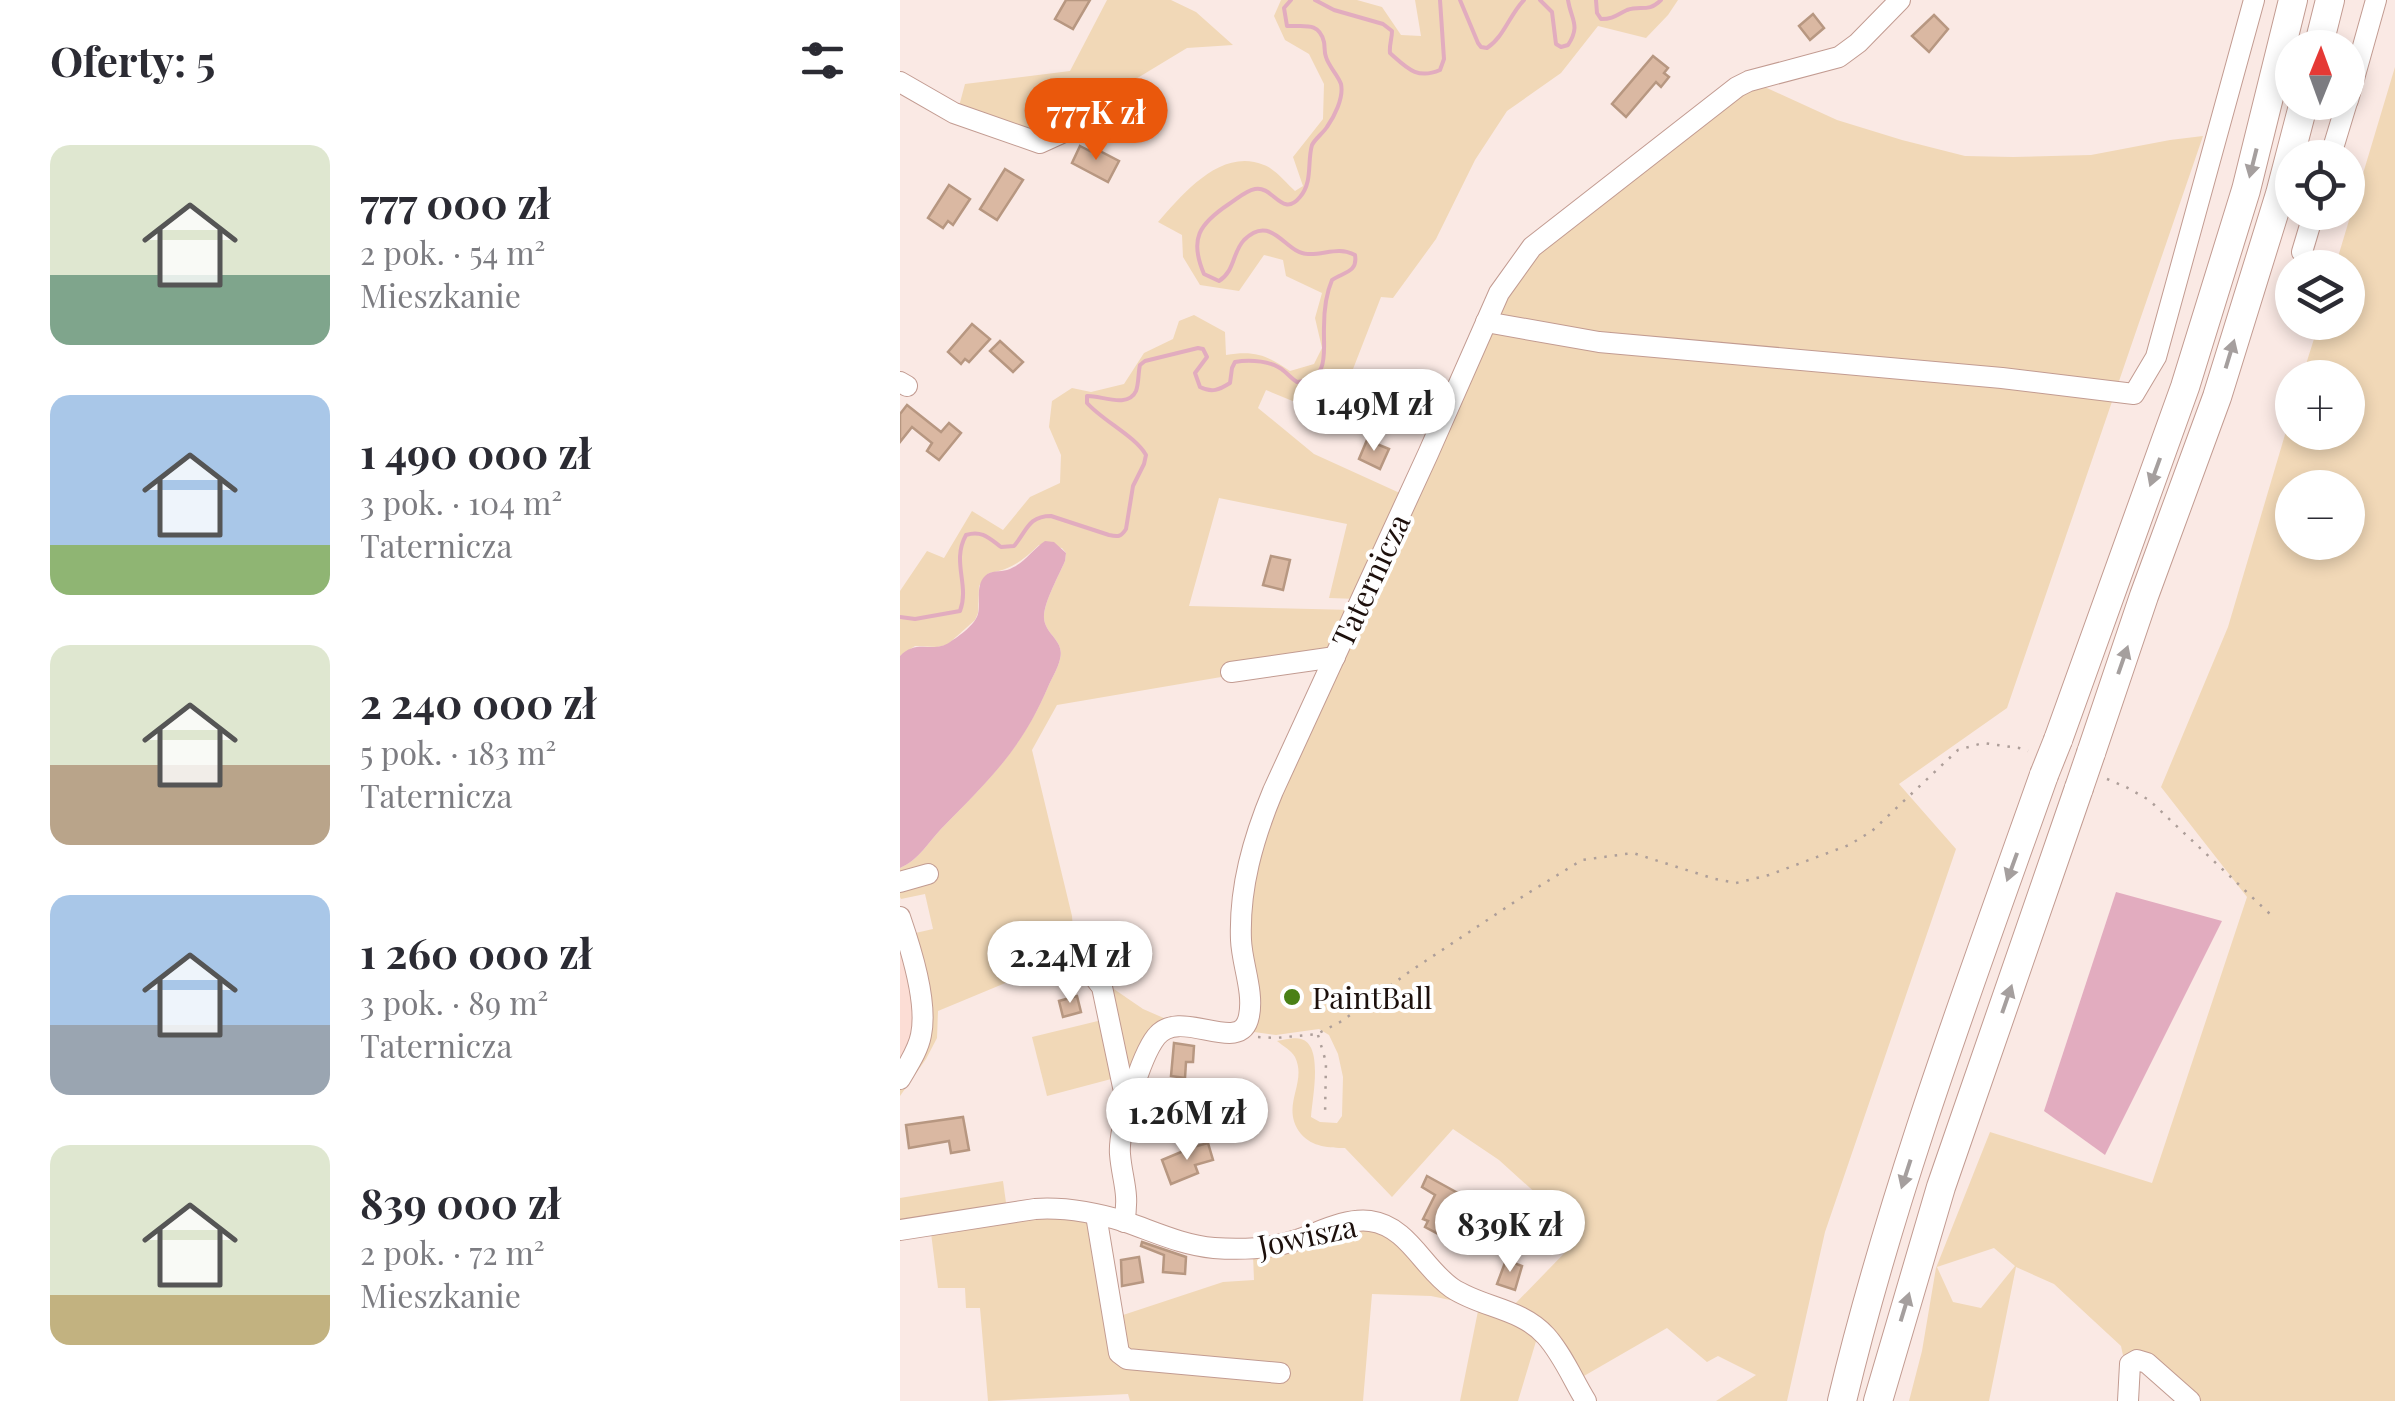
<!DOCTYPE html>
<html lang="pl">
<meta charset="utf-8">
<style>
:root{--surface:#fff;--page:#f7f7f7;--text:#2b2b33;--muted:#7c7c81;--accent:#ea580c}
body{margin:0;font-family:"Playfair Display",serif;background:var(--page);color:var(--text);height:100vh;display:flex;flex-direction:column;font-size:38px;white-space:nowrap}
*{box-sizing:border-box;margin:0}
p{font-size:32px;color:var(--muted)}
.icon{flex:none;width:55px;height:55px;fill:none;stroke:currentColor;stroke-width:2;stroke-linecap:round;stroke-linejoin:round}
.map{position:relative;flex:1;overflow:hidden}
.drawer{display:flex;flex-direction:column;background:var(--surface);width:900px}
.drawer>*{flex:none}
.needle{width:65px;rotate:1deg}
.tools{position:absolute;left:1375px;top:30px;display:grid;gap:20px}
.tools a{display:grid;place-items:center;width:90px;height:90px;border-radius:50%;background:var(--surface);box-shadow:0 5px 15px #0003;font-size:50px}
.price{position:absolute;translate:-50% -85px;padding:0 22px;border-radius:35px;background:#fff;color:#222;font-size:32px;line-height:65px;filter:drop-shadow(0 2px 5px #0008)}
.price::after{content:'';position:absolute;left:50%;top:60px;width:30px;height:22px;margin-left:-15px;background:inherit;clip-path:polygon(0 0,100% 0,50% 100%)}
.price.active{background:var(--accent);color:#fff}
ul{padding:0;list-style:none}
li{display:flex;align-items:center;gap:30px;height:250px;padding:0 50px}
li span{display:grid;place-items:center;flex:none;width:280px;height:200px;border-radius:20px;color:#555}
li>.icon{margin-inline-start:auto}
span .icon{width:120px;height:120px;fill:#fffc;stroke-width:1}
li b{font-size:42px}
h2{display:flex;justify-content:space-between;align-items:center;height:120px;padding:0 50px;font-size:42px}
main{display:flex;flex:1;min-height:0}
.map>svg:first-child{display:block}
.built{fill:#fcddd5}
.green{fill:#f1d8b7;fill-rule:evenodd}
.water{fill:#e2acbf}
.lines{fill:none;stroke-linecap:round;stroke-linejoin:round}
.stream{stroke:#e2acbf;stroke-width:4}
.building{fill:#dab8a2;stroke:#b79781;stroke-width:2.5}
.minor-casing{stroke:#c29b91;stroke-width:22}
.highway-casing{stroke:#c29b91;stroke-width:30}
.path{stroke:#ad9e99;stroke-width:2.5;stroke-dasharray:2.5 8;stroke-linecap:butt}
.minor{stroke:#fff;stroke-width:20}
.highway{stroke:#fff;stroke-width:28}
.highway-bridge-casing{stroke:#c29b91;stroke-width:30;stroke-linecap:butt}
.highway-bridge{stroke:#fff;stroke-width:28}
.oneway{fill:#a59f9e}
.poi-dot{fill:#4a8015;stroke:#fff;stroke-width:4}
.labels{text-anchor:middle;dominant-baseline:central;stroke-width:8;stroke-linejoin:round;paint-order:stroke}
.street-label{font-size:30px;fill:#1d100c;stroke:#fff}
.poi-label{font-size:30px;fill:#1d100c;stroke:#fff;text-anchor:start}
</style>
<main>
<section class="drawer">
<h2>Oferty: 5<svg class="icon" aria-label="filters" viewBox="0 0 24 24"><path d="M4 7h16M4 17h16"/><circle cx="9" cy="7" r="2"/><circle cx="15" cy="17" r="2"/></svg></h2>
<ul>
<li><span style="background:linear-gradient(#dfe7d0 65%,#7fa58c 0)"><svg class="icon" aria-label="home" viewBox="0 0 24 24"><path d="M3 11l9-7 9 7M6 9v11h12V9"/></svg></span><div><b>777 000 zł</b><p>2 pok. · 54 m²</p><p>Mieszkanie</p></div></li>
<li><span style="background:linear-gradient(#a9c7e8 75%,#8fb573 0)"><svg class="icon" aria-label="home" viewBox="0 0 24 24"><path d="M3 11l9-7 9 7M6 9v11h12V9"/></svg></span><div><b>1 490 000 zł</b><p>3 pok. · 104 m²</p><p>Taternicza</p></div></li>
<li><span style="background:linear-gradient(#dfe7d0 60%,#b9a48a 0)"><svg class="icon" aria-label="home" viewBox="0 0 24 24"><path d="M3 11l9-7 9 7M6 9v11h12V9"/></svg></span><div><b>2 240 000 zł</b><p>5 pok. · 183 m²</p><p>Taternicza</p></div></li>
<li><span style="background:linear-gradient(#a9c7e8 65%,#9aa5b1 0)"><svg class="icon" aria-label="home" viewBox="0 0 24 24"><path d="M3 11l9-7 9 7M6 9v11h12V9"/></svg></span><div><b>1 260 000 zł</b><p>3 pok. · 89 m²</p><p>Taternicza</p></div></li>
<li><span style="background:linear-gradient(#dfe7d0 75%,#c2b280 0)"><svg class="icon" aria-label="home" viewBox="0 0 24 24"><path d="M3 11l9-7 9 7M6 9v11h12V9"/></svg></span><div><b>839 000 zł</b><p>2 pok. · 72 m²</p><p>Mieszkanie</p></div></li>
</ul>
</section>
<div class="map">
<svg width="1495" height="1401" viewBox="0 0 1495 1401">
<rect width="100%" height="100%" fill="#fae9e4"/>
<!-- built -->
<path class="built" d="M0,951L5,955L19,1022L0,1062Z"/>
<!-- green -->
<g class="green">
<path d="M207,0H271L296,12L333,45L287,48L140,137L58,110L65,84L170,71Z"/>
<path d="M381,0H457L482,7L501,35L521,36L515,0H778L768,15L746,38L698,26L661,73L607,111L575,160L536,239L493,298L481,297L434,418L366,390L358,408L414,454L502,494L458,599L429,598L447,524L319,498L289,606L453,610L432,654L327,676L157,705L132,750L172,916L174,942L166,946L176,964L137,970L38,1011L37,1038L26,1059L0,1096V1088L20,1052L11,934L33,929L25,894L1,899L0,897V868C19,860 29,841 44,826C90,779 121,749 148,687C152,678 158,668 160,659C165,640 145,635 144,618C143,604 159,575 165,561L166,553L162,548L139,545C122,561 112,569 89,573L79,586L78,613L75,620L47,645L37,647L15,646L0,656V591L27,551L44,558L72,511L103,530L130,497L160,483L161,455L149,427L152,401L172,388L191,392L224,384L244,353L273,339L279,321L294,315L325,332L326,355C354,350 367,355 390,371L414,364L422,348L415,318L422,293L386,276L383,260L364,255L339,291L300,285L283,257L282,235L258,222C283,194 321,147 364,165C375,169 386,183 395,191L403,186L393,157L423,119L424,84L409,54L385,40L374,16Z"/>
<path d="M1495,67V1401H1298L1224,1360L1221,1346L1154,1284L1116,1267L1089,1401H1009L1022,1351L1036,1268L1090,1132L1252,1183L1347,897L1261,787L1328,627L1392,411V432H1448V378L1402,377L1419,323L1448,322V268L1435,267ZM1392,488H1448V542H1392ZM1094,1248L1115,1266L1081,1308L1053,1302L1037,1267Z"/>
<path d="M856,83L937,120L1002,140L1065,156L1113,157L1191,155L1270,140L1303,136L1107,708L999,784L1056,849L925,1232L887,1401H816L856,1375L818,1356L807,1362L767,1328L677,1380L612,1307L682,1235L599,1160L553,1129L492,1197L445,1148C430,1148 412,1147 401,1134C379,1106 408,1084 395,1057C391,1050 383,1046 377,1041C383,1040 395,1037 401,1039C424,1045 412,1099 411,1117L420,1122L437,1123L442,1116L443,1077L438,1054L429,1035L419,1029L376,1035L354,1032L351,1027L344,942L353,858L606,300L633,248Z"/>
<path d="M208,985L243,1009L266,1019L227,1077Z"/>
<path d="M202,1020L215,1078L147,1096L132,1037Z"/>
<path d="M103,1181L107,1210L0,1225V1198Z"/>
<path d="M137,1212H164L185,1216L193,1227L213,1354L225,1365L383,1378L384,1367L229,1353L221,1343L217,1317L323,1282L354,1280L353,1255C366,1252 379,1250 391,1246C417,1237 443,1220 472,1225C506,1231 522,1270 548,1288C575,1308 612,1309 637,1332C650,1344 660,1361 669,1376L666,1378L655,1359L637,1338L618,1401H560L579,1306L531,1296L472,1294L463,1401H230L228,1394L88,1401L80,1308H66L65,1288H38L31,1233C44,1233 51,1227 63,1223Z"/>
</g>
<!-- water -->
<g class="water">
<path d="M145,541L154,542L166,553L165,561C159,575 143,604 144,618C145,635 165,640 160,659C158,668 152,678 148,687C121,750 90,779 44,826C29,841 19,860 0,868V656C17,638 33,654 50,642C59,636 75,625 78,614C81,602 75,586 85,576C91,570 100,572 107,570C123,565 132,550 145,541Z"/>
<path d="M1216,892L1322,921L1205,1155L1144,1111Z"/>
</g>
<g class="lines">
<!-- stream -->
<g class="stream">
<path d="M415,0L434,10L483,24L492,31C492,39 489,45 490,53C507,68 517,80 540,70L544,59L540,0"/>
<path d="M560,0L578,43L581,47L587,48C604,37 610,14 624,0"/>
<path d="M640,0L652,12L656,44L661,47L668,45C681,25 671,20 668,0"/>
<path d="M696,0L697,13L701,19C714,19 716,15 727,10C741,5 748,13 761,0"/>
<path d="M0,617L15,619L60,611C70,585 51,562 66,535C82,530 89,538 101,547L114,546C127,531 128,516 151,516L209,535C218,537 221,537 226,529L233,486L244,464L246,455C235,436 203,421 187,403V396C200,395 228,409 236,391C239,383 238,373 240,365L245,361L298,348L303,349L307,357L295,373L300,387C312,393 319,390 330,383L332,368L335,362C350,359 373,361 384,371C389,375 392,379 397,382C431,379 423,352 424,327C424,311 426,294 432,280C443,272 458,273 455,255C438,246 425,255 408,254C385,254 372,212 344,240C332,253 335,271 319,281L304,274C289,239 299,224 329,204C337,199 345,191 355,189C373,185 382,219 400,197C413,182 407,162 412,145C415,139 423,133 427,127C434,117 444,98 441,84C438,75 429,67 426,57C424,52 425,47 424,42C419,21 403,27 387,26L384,8L391,0"/>
</g>
</g>
<!-- building -->
<g class="building">
<path d="M166,0H190L173,29L155,19Z"/>
<path d="M913,14L924,28L910,40L899,26Z"/>
<path d="M1034,15L1048,29L1029,52L1012,36Z"/>
<path d="M753,56L768,68L764,73L769,77L761,87L756,82L726,117L712,104Z"/>
<path d="M180,146L190,151L192,147L219,161L208,182L172,163Z"/>
<path d="M105,169L123,180L97,220L80,209Z"/>
<path d="M49,185L70,199L53,225L48,221L43,228L28,218Z"/>
<path d="M72,324L90,339L69,362L65,359L61,364L48,352Z"/>
<path d="M100,341L123,362L113,372L90,351Z"/>
<path d="M7,405L41,432L49,423L61,433L39,460L27,451L32,443L12,427L0,442V414Z"/>
<path d="M467,440L489,449L480,469L459,459Z"/>
<path d="M371,556L390,560L383,590L363,585Z"/>
<path d="M177,996L181,1012L163,1017L159,1001Z"/>
<path d="M274,1043L294,1046L293,1062H286L285,1078L271,1076Z"/>
<path d="M256,1096L274,1100L270,1119L251,1115Z"/>
<path d="M63,1117L69,1150L51,1153L49,1141L9,1148L6,1125Z"/>
<path d="M308,1143L313,1160L295,1165L298,1173L271,1184L262,1160L293,1147Z"/>
<path d="M527,1176L565,1197L560,1206L558,1205L542,1236L525,1227L528,1221L523,1219L535,1195L522,1187Z"/>
<path d="M242,1242L286,1257L285,1274L263,1272L264,1255L241,1246Z"/>
<path d="M239,1257L243,1282L222,1286L221,1260Z"/>
<path d="M606,1260L622,1266L615,1290L597,1284Z"/>
</g>
<g class="lines">
<!-- minor casing -->
<g class="minor-casing">
<g id="minor">
<path d="M0,82L54,113L140,143L217,108L228,110"/>
<path d="M1448,100L1476,0"/>
<path d="M1430,158L1447,102"/>
<path d="M1402,252L1414,212"/>
<path d="M586,322L699,342L1102,378L1234,394L1256,357L1354,0"/>
<path d="M0,382L7,386"/>
<path d="M331,672L435,657"/>
<path d="M0,882L28,874"/>
<path d="M0,917C11,949 28,1002 21,1035C18,1051 8,1065 0,1079"/>
<path d="M174,951L202,987L223,1087L230,1103"/>
<path d="M196,1215L219,1353L227,1359L380,1373"/>
<path d="M224,1222C230,1193 222,1180 220,1154C218,1130 241,1056 256,1037C280,1005 341,1058 349,1016C354,992 342,964 341,940C339,888 353,839 373,791L528,454L599,293L632,247L837,87L849,81L939,57L958,43L1000,0"/>
<path d="M0,1230L135,1209C165,1207 197,1213 226,1222C255,1232 282,1245 314,1248C341,1250 370,1249 397,1240C420,1232 445,1218 470,1221C508,1226 523,1268 552,1288C582,1308 621,1308 646,1336C663,1355 673,1380 686,1401"/>
<path d="M1228,1401L1230,1364L1237,1360L1247,1363L1290,1401"/>
</g>
</g>
<!-- highway casing -->
<g class="highway-casing">
<g id="highway">
<path d="M1418,48L1430,0"/>
<path d="M1158,740L1285,387L1346,190L1393,0"/>
<path d="M1191,753L1244,596L1317,397L1380,194L1404,102"/>
<path d="M942,1401C993,1188 1071,981 1144,775"/>
<path d="M978,1401L1041,1187L1179,788"/>
</g>
</g>
<!-- path -->
<g class="path">
<path d="M1207,779L1226,787L1249,800L1370,914"/>
<path d="M418,1035L426,1062L425,1116"/>
<path d="M358,1037L375,1038L417,1034L442,1021L509,972L625,895L682,860L733,853L815,879L836,883L869,875L949,845L972,831L1058,750L1083,743L1119,748L1128,751"/>
</g>
<!-- minor -->
<use href="#minor" class="minor"/>
<!-- highway -->
<use href="#highway" class="highway"/>
<!-- highway-bridge casing -->
<g class="highway-bridge-casing">
<g id="highway-bridge">
<path d="M1144,775L1158,740"/>
<path d="M1179,788L1191,753"/>
</g>
</g>
<!-- highway-bridge -->
<use href="#highway-bridge" class="highway-bridge"/>
</g>
<!-- one-way arrows -->
<defs><path id="oneway-solid" d="M-6-.8H1V-3.2L6.5 0L1 3.2V.8H-6Z" transform="scale(2.5)"/></defs>
<g class="oneway">
<use href="#oneway-solid" transform="translate(1353 163) rotate(104)"/>
<use href="#oneway-solid" transform="translate(1330 354) rotate(-73)"/>
<use href="#oneway-solid" transform="translate(1255 472) rotate(110)"/>
<use href="#oneway-solid" transform="translate(1223 660) rotate(-71)"/>
<use href="#oneway-solid" transform="translate(1112 867) rotate(110)"/>
<use href="#oneway-solid" transform="translate(1107 999) rotate(-71)"/>
<use href="#oneway-solid" transform="translate(1006 1174) rotate(108)"/>
<use href="#oneway-solid" transform="translate(1005 1307) rotate(-73)"/>
</g>
<!-- markers -->
<circle class="poi-dot" cx="392" cy="997" r="10"/>
<g class="labels">
<!-- street labels -->
<g class="street-label">
<text transform="translate(470 580) rotate(-65)">Taternicza</text>
<text transform="translate(407 1235) rotate(-12)">Jowisza</text>
</g>
<!-- poi labels -->
<g class="poi-label">
<text x="412" y="997">PaintBall</text>
</g>
</g>
</svg>
<div class="tools">
<a><svg class="needle" viewBox="-14 -14 28 28"><path d="M0-13l5 13h-10z" fill="#e53935"/><path d="M0 13l5-13h-10z" fill="#7c7c81"/></svg></a>
<a><svg class="icon" aria-label="locate" viewBox="0 0 24 24"><circle cx="12" cy="12" r="6"/><path d="M12 2v4M12 18v4M2 12h4M18 12h4"/></svg></a>
<a><svg class="icon" aria-label="layers" viewBox="0 0 24 24"><path d="M12 4l9 5-9 5-9-5zM3 14l9 5 9-5"/></svg></a>
<a>+</a>
<a>−</a>
</div>
<b class="price active" style="left:196px;top:163px">777K zł</b>
<b class="price" style="left:474px;top:454px">1.49M zł</b>
<b class="price" style="left:170px;top:1006px">2.24M zł</b>
<b class="price" style="left:287px;top:1163px">1.26M zł</b>
<b class="price" style="left:610px;top:1275px">839K zł</b>
</div>
</main>
